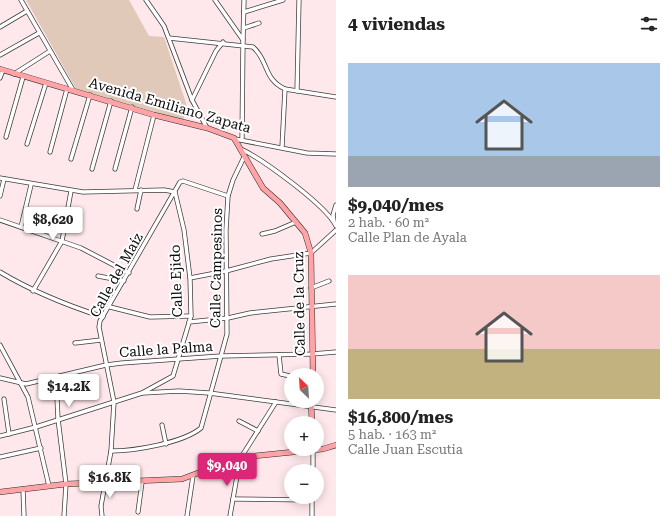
<!DOCTYPE html>
<html lang="es">
<meta charset="utf-8">
<style>
:root{--surface:#fff;--page:#f6f6f6;--text:#222;--muted:#767676;--accent:#db2777}
body{margin:0;font-family:"Roboto Serif",serif;background:var(--page);color:var(--text);height:100vh;display:flex;flex-direction:column;font-size:15px;white-space:nowrap}
*{box-sizing:border-box;margin:0}
p{font-size:13px;color:var(--muted)}
.icon{flex:none;width:22px;height:22px;fill:none;stroke:currentColor;stroke-width:2;stroke-linecap:round;stroke-linejoin:round}
.map{position:relative;flex:1;overflow:hidden}
.panel{display:flex;flex-direction:column;background:var(--surface);width:336px}
.panel>*{flex:none}
.needle{width:26px;rotate:335deg}
.tools{position:absolute;left:284px;top:368px;display:grid;gap:8px}
.tools a{display:grid;place-items:center;width:40px;height:40px;border-radius:50%;background:var(--surface);box-shadow:0 2px 10px #0003;font-size:20px}
.price{position:absolute;translate:-50% -34px;padding:0 9px;border-radius:4px;background:#fff;color:#222;font-size:13px;line-height:26px;filter:drop-shadow(0 1px 2px #0008)}
.price::after{content:'';position:absolute;left:50%;top:24px;width:12px;height:9px;margin-left:-6px;background:inherit;clip-path:polygon(0 0,100% 0,50% 100%)}
.price.current{background:var(--accent);color:#fff}
ul{padding:0;list-style:none}
li{display:grid;align-content:center;gap:8px;height:212px;padding:0 12px}
li span{display:grid;place-items:center;height:124px;border-radius:0px;color:#555}
li>.icon{margin-inline-start:auto}
span .icon{width:72px;height:72px;fill:#fffc;stroke-width:1}
li b{font-size:17px}
h2{display:flex;justify-content:space-between;align-items:center;height:48px;padding:0 12px;font-size:17px}
main{display:flex;flex:1;min-height:0}
.map>svg:first-child{display:block}
.cemetery{fill:#e0c9b9}
.lines{fill:none;stroke-linecap:round;stroke-linejoin:round}
.street-casing{stroke:#3d3d3d;stroke-width:5}
.secondary-casing{stroke:#2c2c2c;stroke-width:6}
.street{stroke:#fff;stroke-width:3.5}
.secondary{stroke:#ffa3a7;stroke-width:5}
.labels{text-anchor:middle;dominant-baseline:central;stroke-width:4;stroke-linejoin:round;paint-order:stroke}
.street-label{font-size:14px;fill:#0a0a0a;stroke:#fff}
</style>
<main>
<div class="map">
<svg width="336" height="516" viewBox="0 0 336 516">
<rect width="100%" height="100%" fill="#ffe8eb"/>
<!-- cemetery -->
<path class="cemetery" d="M26,0H129L149,36L164,37L188,109L183,120L76,89Z"/>
<g class="lines">
<!-- street casing -->
<g class="street-casing">
<g id="street">
<path d="M21,0L73,90"/>
<path d="M146,0L164,26L192,100L207,128"/>
<path d="M215,0L243,40L242,140"/>
<path d="M244,12L283,0"/>
<path d="M0,27L27,11"/>
<path d="M244,28L259,23"/>
<path d="M169,38L253,47C269,61 263,79 285,89L336,97"/>
<path d="M243,40L244,0"/>
<path d="M0,55L39,33"/>
<path d="M14,74L50,51"/>
<path d="M0,78L3,70"/>
<path d="M297,91L299,0"/>
<path d="M192,100L216,51L223,42"/>
<path d="M6,137L23,77"/>
<path d="M235,139L307,153L336,154"/>
<path d="M27,144L46,83"/>
<path d="M282,147L285,89"/>
<path d="M241,149C262,159 326,205 336,226"/>
<path d="M50,152L67,89"/>
<path d="M71,159L90,95"/>
<path d="M92,169L111,101"/>
<path d="M115,169L132,107"/>
<path d="M0,178L83,192L164,190L175,192L184,230L190,278L191,316L173,376L142,393L36,427L0,436"/>
<path d="M135,190L154,115"/>
<path d="M0,196L4,179"/>
<path d="M137,209L141,190"/>
<path d="M0,220L81,248L129,273"/>
<path d="M334,221L333,215L336,205"/>
<path d="M21,227L31,185"/>
<path d="M262,234L275,231L296,222"/>
<path d="M0,272C33,292 66,305 103,317"/>
<path d="M98,276L124,281"/>
<path d="M190,278L226,271L271,259L311,253L336,230"/>
<path d="M311,288L329,281"/>
<path d="M33,291L62,241L71,191"/>
<path d="M110,307L150,317L191,316"/>
<path d="M189,322L228,318L250,313L336,304"/>
<path d="M75,343L101,340"/>
<path d="M0,345L28,397L49,486"/>
<path d="M279,355L281,374L290,376"/>
<path d="M56,377L58,419L66,484L64,516"/>
<path d="M0,378L26,384L106,365L122,363L221,356L312,354L336,352"/>
<path d="M143,393L179,391L209,393L336,410"/>
<path d="M4,399L9,434"/>
<path d="M239,421L258,431"/>
<path d="M162,425L166,444"/>
<path d="M111,451C134,451 183,443 201,428L227,334L226,230L228,196L233,180L244,157"/>
<path d="M0,457L41,448"/>
<path d="M313,471V449"/>
<path d="M23,489L24,516"/>
<path d="M233,499L312,500"/>
<path d="M138,512L142,482"/>
<path d="M102,516L101,506L111,451L114,402L99,327L100,321L180,182L183,181L228,196"/>
<path d="M187,516L193,476"/>
<path d="M230,516L240,459L276,402"/>
<path d="M312,516V497"/>
</g>
</g>
<!-- secondary casing -->
<g class="secondary-casing">
<g id="secondary">
<path d="M0,69L154,115L207,128L234,138L263,188L280,203L305,233L311,253L313,375"/>
<path d="M311,401L312,423"/>
<path d="M0,492L66,484L182,479L219,465L253,456L323,449L336,445"/>
</g>
</g>
<!-- street -->
<use href="#street" class="street"/>
<!-- secondary -->
<use href="#secondary" class="secondary"/>
</g>
<g class="labels">
<!-- street labels -->
<g class="street-label">
<text transform="translate(170 105) rotate(16)">Avenida Emiliano Zapata</text>
<text transform="translate(216 268) rotate(-89)">Calle Campesinos</text>
<text transform="translate(116 275) rotate(-61)">Calle del Maíz</text>
<text transform="translate(176 281) rotate(-92)">Calle Ejido</text>
<text transform="translate(299 304) rotate(-91)">Calle de la Cruz</text>
<text transform="translate(166 349) rotate(-4)">Calle la Palma</text>
</g>
</g>
</svg>
<div class="tools">
<a><svg class="needle" viewBox="-14 -14 28 28"><path d="M0-13l5 13h-10z" fill="#e53935"/><path d="M0 13l5-13h-10z" fill="#767676"/></svg></a>
<a>+</a>
<a>−</a>
</div>
<b class="price" style="left:53px;top:241px">$8,620</b>
<b class="price" style="left:69px;top:408px">$14.2K</b>
<b class="price current" style="left:227px;top:487px">$9,040</b>
<b class="price" style="left:110px;top:499px">$16.8K</b>
</div>
<section class="panel">
<h2>4 viviendas<svg class="icon" aria-label="filters" viewBox="0 0 24 24"><path d="M4 7h16M4 17h16"/><circle cx="9" cy="7" r="2"/><circle cx="15" cy="17" r="2"/></svg></h2>
<ul>
<li><span style="background:linear-gradient(#a9c7e8 75%,#9aa5b1 0)"><svg class="icon" aria-label="home" viewBox="0 0 24 24"><path d="M3 11l9-7 9 7M6 9v11h12V9"/></svg></span><div><b>$9,040/mes</b><p>2 hab. · 60 m²</p><p>Calle Plan de Ayala</p></div></li>
<li><span style="background:linear-gradient(#f6c9c9 60%,#c2b280 0)"><svg class="icon" aria-label="home" viewBox="0 0 24 24"><path d="M3 11l9-7 9 7M6 9v11h12V9"/></svg></span><div><b>$16,800/mes</b><p>5 hab. · 163 m²</p><p>Calle Juan Escutia</p></div></li>
</ul>
</section>
</main>
